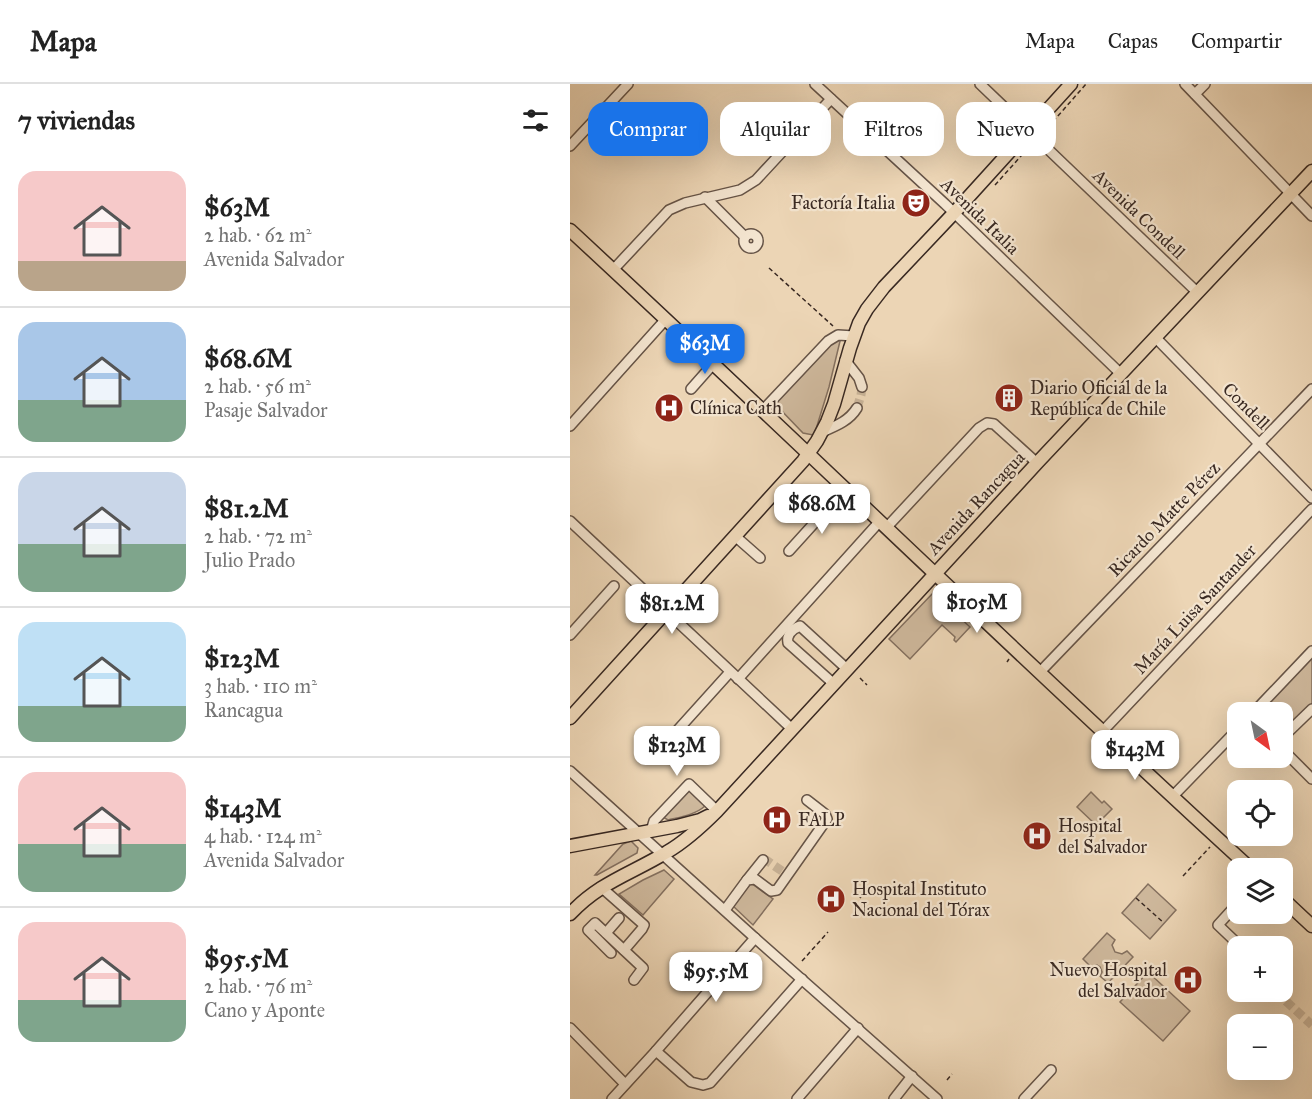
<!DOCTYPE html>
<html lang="es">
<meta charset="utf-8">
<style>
:root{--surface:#fff;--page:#f2f2f2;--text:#222;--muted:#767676;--line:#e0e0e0;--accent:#1a73e8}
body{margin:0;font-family:"IM FELL Great Primer",serif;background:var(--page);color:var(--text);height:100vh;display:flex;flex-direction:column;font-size:22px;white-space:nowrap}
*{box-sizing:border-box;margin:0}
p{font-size:20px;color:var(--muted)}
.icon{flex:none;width:33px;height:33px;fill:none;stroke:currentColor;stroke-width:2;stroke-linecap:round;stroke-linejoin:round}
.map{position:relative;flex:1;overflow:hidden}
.panel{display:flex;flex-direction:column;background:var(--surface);width:570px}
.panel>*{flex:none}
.hud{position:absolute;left:18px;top:18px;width:570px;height:54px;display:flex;gap:12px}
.needle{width:39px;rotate:147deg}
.controls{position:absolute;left:657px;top:618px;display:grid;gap:12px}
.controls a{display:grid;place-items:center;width:66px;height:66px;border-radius:12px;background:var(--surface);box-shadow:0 6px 24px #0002;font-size:30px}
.price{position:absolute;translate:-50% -51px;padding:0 14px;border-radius:12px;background:#fff;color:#222;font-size:20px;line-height:39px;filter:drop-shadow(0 2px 3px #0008)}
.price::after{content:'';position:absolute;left:50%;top:36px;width:18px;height:14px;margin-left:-9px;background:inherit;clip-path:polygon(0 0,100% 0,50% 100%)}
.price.on{background:var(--accent);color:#fff}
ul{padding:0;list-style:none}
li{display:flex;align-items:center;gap:18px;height:150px;padding:0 18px}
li+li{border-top:2px solid var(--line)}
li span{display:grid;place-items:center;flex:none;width:168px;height:120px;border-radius:18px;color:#555}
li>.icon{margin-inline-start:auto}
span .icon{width:72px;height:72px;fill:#fffc;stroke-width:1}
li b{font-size:26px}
h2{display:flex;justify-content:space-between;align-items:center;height:72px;padding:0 18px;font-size:26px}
.chip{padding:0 21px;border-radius:18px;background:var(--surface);box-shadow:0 6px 24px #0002;font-size:21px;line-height:54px}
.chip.on{background:var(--accent);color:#fff}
header{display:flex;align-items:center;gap:36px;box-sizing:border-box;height:84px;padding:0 30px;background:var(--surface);border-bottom:2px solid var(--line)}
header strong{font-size:28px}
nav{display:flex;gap:33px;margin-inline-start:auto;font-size:21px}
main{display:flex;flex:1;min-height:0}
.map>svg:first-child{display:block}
.green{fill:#ceb89c;stroke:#84705f;stroke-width:1.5}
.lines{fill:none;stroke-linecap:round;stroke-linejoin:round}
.minor-tunnel{stroke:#c8b398;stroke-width:9;stroke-dasharray:9 4.5;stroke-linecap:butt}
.minor-casing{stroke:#665447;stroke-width:12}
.major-casing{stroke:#392922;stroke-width:15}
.path{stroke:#392922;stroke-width:1.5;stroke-dasharray:4.5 3;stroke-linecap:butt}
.minor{stroke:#f3e4cf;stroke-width:9}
.major{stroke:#ecd5b5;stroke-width:12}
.labels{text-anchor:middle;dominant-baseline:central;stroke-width:4.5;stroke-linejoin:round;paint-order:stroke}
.poi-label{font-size:18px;fill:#392922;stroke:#f3e4cf;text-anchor:start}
.street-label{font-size:18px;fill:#392922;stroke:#f3e4cf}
</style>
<header>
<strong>Mapa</strong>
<nav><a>Mapa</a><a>Capas</a><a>Compartir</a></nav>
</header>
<main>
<section class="panel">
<h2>7 viviendas<svg class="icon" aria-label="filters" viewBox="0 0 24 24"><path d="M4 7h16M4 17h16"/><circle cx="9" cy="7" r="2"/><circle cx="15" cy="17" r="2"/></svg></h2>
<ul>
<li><span style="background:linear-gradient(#f6c9c9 75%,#b9a48a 0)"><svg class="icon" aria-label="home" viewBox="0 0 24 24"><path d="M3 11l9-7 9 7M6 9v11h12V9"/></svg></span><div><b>$63M</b><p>2 hab. · 62 m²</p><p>Avenida Salvador</p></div></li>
<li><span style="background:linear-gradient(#a9c7e8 65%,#7fa58c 0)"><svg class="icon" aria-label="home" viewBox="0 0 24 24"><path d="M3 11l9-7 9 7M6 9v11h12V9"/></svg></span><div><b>$68.6M</b><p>2 hab. · 56 m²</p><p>Pasaje Salvador</p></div></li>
<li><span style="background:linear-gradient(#c9d6e8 60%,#7fa58c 0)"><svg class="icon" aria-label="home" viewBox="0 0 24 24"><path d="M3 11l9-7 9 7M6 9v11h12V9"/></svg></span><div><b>$81.2M</b><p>2 hab. · 72 m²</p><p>Julio Prado</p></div></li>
<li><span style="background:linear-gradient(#bfe0f5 70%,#7fa58c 0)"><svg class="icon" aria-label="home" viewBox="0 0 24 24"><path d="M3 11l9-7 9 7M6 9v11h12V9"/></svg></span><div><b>$123M</b><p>3 hab. · 110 m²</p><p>Rancagua</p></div></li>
<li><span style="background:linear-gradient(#f6c9c9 60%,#7fa58c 0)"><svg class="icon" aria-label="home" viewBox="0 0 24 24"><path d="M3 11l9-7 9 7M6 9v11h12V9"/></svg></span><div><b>$143M</b><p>4 hab. · 124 m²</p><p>Avenida Salvador</p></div></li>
<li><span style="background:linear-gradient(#f6c9c9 65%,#7fa58c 0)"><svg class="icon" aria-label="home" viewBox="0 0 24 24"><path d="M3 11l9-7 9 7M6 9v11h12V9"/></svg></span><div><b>$95.5M</b><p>2 hab. · 76 m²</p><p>Cano y Aponte</p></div></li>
</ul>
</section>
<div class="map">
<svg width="742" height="1015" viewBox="0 0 742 1015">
<rect width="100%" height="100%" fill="#ecd5b5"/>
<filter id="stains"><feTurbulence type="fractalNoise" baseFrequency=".00333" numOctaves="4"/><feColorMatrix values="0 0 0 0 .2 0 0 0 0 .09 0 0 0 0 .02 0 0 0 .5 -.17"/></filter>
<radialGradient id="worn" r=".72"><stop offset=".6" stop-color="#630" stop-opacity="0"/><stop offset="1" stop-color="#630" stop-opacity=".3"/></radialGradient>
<!-- green -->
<g class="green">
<path d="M271,253L259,303L246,345L243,351L233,349L208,323L207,321L209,314L264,256Z"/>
<path d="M363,509L400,543L386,558L384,556L385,553L372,541L340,575L319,555Z"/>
<path d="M742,571V621L713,650L712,628H686Z"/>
<path d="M119,706L135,722C125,731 110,733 98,736L93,733Z"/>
<path d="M521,708L532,719L534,717L542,725L526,741L507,723Z"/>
<path d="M61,757L68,764L67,769L27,791H25L53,760Z"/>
<path d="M94,786L104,795L73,831L49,810L73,796Z"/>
<path d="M181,799L203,815L183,841L163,822Z"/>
<path d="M578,800L606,826L580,855L552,829Z"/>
<path d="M537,849L545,856L542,861L545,868L552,870L557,867L563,873L538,899L530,892L532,888L530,883L527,881L521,883L513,875Z"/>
<path d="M578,888L620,927L593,957L550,918Z"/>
</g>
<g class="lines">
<!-- minor-tunnel -->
<g class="minor-tunnel">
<path d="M287,324L291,311L292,303"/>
<path d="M193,776H196L212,787"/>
<path d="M706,908L742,941"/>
</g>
<!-- minor casing -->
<g class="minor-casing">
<g id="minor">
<path d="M245,0L375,120L551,290"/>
<path d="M410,0L628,209"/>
<path d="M615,0L742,132"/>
<path d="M625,10L635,0"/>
<path d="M0,62L58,0"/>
<path d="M135,113L175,153"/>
<circle cx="181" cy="157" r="7"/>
<path d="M43,186L99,126L115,119L170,106L186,96L261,15"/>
<path d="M585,253L742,414"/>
<path d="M275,276L289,294L292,303"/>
<path d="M121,305L144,279"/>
<path d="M193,326L258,257L268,251L284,252"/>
<path d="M0,342L96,235"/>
<path d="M252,348C266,342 279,337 287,324"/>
<path d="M0,437L222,645"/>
<path d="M317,443L409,344L417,339L424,340L467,379"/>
<path d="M165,452L190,474"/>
<path d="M219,467L276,404"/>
<path d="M0,551L44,502"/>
<path d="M470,588L742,305"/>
<path d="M168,595L310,437"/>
<path d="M264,600L218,559C216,551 223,545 230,542L277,585"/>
<path d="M684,628L742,567"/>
<path d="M533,647L742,425"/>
<path d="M105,649L160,588"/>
<path d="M712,654L742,625"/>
<path d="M712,665L742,695"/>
<path d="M0,687L185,854L367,1015"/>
<path d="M603,712L668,645"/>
<path d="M81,747L84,737L119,700L147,727"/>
<path d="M177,796L193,776"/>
<path d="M31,803L74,841L72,845L54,866"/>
<path d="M668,819L648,841L670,862"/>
<path d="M155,826L177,796L185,795L201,807L207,806L257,735L255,730L237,716"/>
<path d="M36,849L49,834"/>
<path d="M41,869L18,846L25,839L73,884L64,896"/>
<path d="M0,944L55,1000"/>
<path d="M86,967L121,998L133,1001L140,999L232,895"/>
<path d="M42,1015L86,967L185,854"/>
<path d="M227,1015L288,944"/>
<path d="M324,1015L342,992"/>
<path d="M454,1015L481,986"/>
</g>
</g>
<!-- major casing -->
<g class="major-casing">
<g id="major">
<path d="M0,146C228,357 451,575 680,784"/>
<path d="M0,634L233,377L247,357L257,338L264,320L280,264L289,239L297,225L314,203L384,129L501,0"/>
<path d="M0,762L107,742L130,736L138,732"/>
<path d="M712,814L742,842"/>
<path d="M0,830C30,798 61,790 97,768C116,757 131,743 147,727L467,379L742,87"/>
</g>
</g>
<!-- path -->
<g class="path">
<path d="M473,49L516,0"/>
<path d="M425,101L460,62"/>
<path d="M199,184L263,242"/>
<path d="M437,578L439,575"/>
<path d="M290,594L297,601"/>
<path d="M613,792L640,763"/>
<path d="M290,814L293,810"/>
<path d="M566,814L594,839"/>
<path d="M232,877L258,848"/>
<path d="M377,996L382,990"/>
</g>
<!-- minor -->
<use href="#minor" class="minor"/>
<!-- major -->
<use href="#major" class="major"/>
</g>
<!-- icons -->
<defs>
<g id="theatre-disc" transform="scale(1.5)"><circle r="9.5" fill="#8f2418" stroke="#f3e4cf"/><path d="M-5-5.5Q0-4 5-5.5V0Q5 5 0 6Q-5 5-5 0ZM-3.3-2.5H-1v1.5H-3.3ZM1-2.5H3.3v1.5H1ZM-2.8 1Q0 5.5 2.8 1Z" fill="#fff"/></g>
<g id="building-disc" transform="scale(1.5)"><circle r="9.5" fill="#8f2418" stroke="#f3e4cf"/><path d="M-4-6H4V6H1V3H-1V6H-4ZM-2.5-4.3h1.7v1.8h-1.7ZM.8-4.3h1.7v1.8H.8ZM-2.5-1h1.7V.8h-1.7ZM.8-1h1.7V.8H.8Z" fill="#fff"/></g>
<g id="hospital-disc" transform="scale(1.5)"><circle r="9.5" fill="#8f2418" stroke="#f3e4cf"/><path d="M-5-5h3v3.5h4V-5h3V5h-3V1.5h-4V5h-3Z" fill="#fff"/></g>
</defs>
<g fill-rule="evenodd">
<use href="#theatre-disc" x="346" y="119"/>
<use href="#building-disc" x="439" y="314"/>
<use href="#hospital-disc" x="99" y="324"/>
<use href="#hospital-disc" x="207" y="736"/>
<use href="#hospital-disc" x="467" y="752"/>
<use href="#hospital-disc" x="261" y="815"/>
<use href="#hospital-disc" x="618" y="896"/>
</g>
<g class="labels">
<!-- poi labels -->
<g class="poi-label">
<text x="325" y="119" text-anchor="end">Factoría Italia</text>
<text x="460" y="304">Diario Oficial de la<tspan x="460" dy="21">República de Chile</tspan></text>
<text x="120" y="324">Clínica Cath</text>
<text x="228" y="736">FALP</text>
<text x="488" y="742">Hospital<tspan x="488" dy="21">del Salvador</tspan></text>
<text x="282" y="805">Hospital Instituto<tspan x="282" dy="21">Nacional del Tórax</tspan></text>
<text x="597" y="886" text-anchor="end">Nuevo Hospital<tspan x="597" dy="21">del Salvador</tspan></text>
</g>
<!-- street labels -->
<g class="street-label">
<text transform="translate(569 130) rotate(44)">Avenida Condell</text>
<text transform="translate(410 132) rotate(44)">Avenida Italia</text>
<text transform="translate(676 322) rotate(45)">Condell</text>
<text transform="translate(406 419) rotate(-47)">Avenida Rancagua</text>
<text transform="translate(594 435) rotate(-46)">Ricardo Matte Pérez</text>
<text transform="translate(625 525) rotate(-47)">María Luisa Santander</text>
</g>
</g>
<rect width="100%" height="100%" filter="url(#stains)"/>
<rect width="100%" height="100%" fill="url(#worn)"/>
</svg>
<div class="controls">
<a><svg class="needle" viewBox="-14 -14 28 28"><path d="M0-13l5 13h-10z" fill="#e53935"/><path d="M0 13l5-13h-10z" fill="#767676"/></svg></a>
<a><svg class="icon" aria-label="locate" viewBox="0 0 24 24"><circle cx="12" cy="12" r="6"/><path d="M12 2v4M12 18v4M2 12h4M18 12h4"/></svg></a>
<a><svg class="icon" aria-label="layers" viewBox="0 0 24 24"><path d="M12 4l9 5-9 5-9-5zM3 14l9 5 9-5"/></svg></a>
<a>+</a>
<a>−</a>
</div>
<b class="price on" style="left:135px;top:291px">$63M</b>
<b class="price" style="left:252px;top:451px">$68.6M</b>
<b class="price" style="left:407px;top:550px">$105M</b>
<b class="price" style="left:102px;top:551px">$81.2M</b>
<b class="price" style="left:107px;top:693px">$123M</b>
<b class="price" style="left:565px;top:697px">$143M</b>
<b class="price" style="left:146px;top:919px">$95.5M</b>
<div class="hud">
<a class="chip on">Comprar</a>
<a class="chip">Alquilar</a>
<a class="chip">Filtros</a>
<a class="chip">Nuevo</a>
</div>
</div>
</main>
